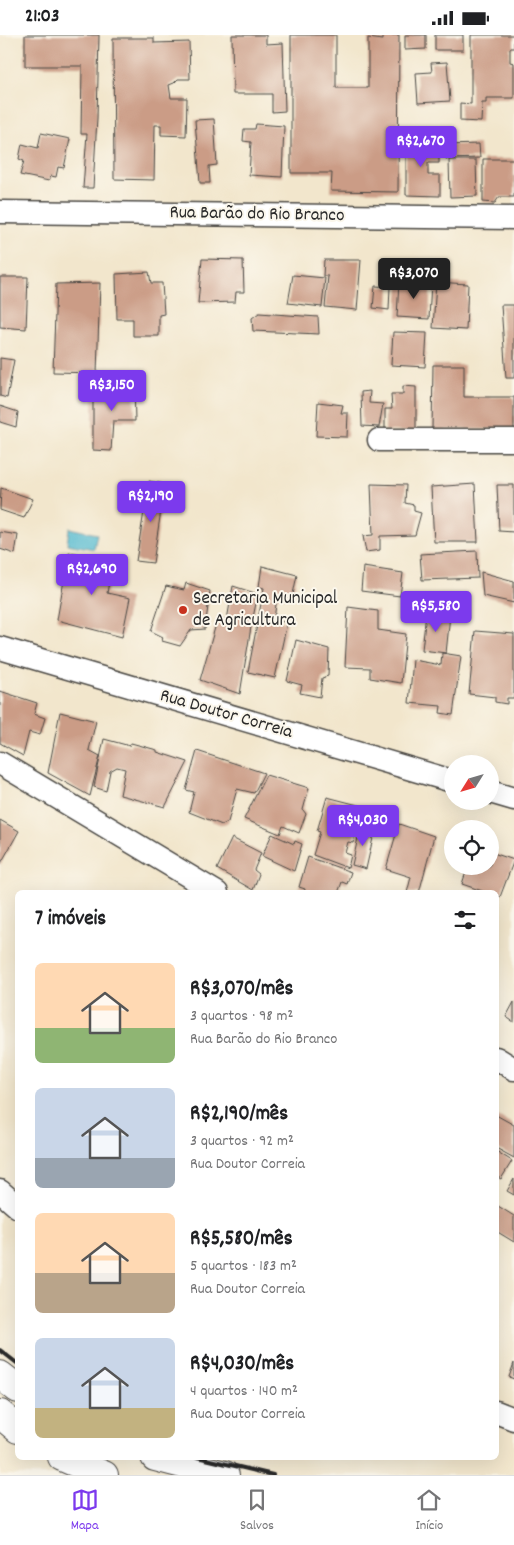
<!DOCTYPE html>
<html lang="pt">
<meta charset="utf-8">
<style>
:root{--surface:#fff;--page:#f6f6f6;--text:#202124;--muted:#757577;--line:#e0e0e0;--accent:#7c3aed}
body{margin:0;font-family:Dekko,sans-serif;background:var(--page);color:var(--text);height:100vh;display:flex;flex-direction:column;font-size:19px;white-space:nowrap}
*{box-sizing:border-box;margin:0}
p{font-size:16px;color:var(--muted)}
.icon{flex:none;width:28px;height:28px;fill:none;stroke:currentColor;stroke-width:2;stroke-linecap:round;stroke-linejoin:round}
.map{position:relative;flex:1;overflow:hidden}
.sheet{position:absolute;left:15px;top:855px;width:484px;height:570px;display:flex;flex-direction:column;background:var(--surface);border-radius:8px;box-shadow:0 5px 20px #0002}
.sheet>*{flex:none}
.needle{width:32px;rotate:233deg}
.buttons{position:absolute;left:444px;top:720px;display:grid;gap:10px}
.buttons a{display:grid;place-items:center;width:55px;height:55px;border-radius:50%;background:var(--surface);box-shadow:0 5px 20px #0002;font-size:25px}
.price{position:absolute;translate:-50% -42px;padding:0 11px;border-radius:5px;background:var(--accent);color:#fff;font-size:16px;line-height:32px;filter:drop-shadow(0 1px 2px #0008)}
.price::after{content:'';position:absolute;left:50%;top:30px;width:15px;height:11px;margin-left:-8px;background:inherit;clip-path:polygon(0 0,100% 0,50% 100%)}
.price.active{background:#222;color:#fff}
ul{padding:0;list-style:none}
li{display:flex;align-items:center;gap:15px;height:125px;padding:0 20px}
li span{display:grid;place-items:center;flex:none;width:140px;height:100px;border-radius:8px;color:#555}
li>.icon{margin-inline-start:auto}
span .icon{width:60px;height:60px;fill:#fffc;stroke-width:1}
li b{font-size:21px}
h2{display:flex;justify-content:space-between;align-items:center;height:60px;padding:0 20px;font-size:21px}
.status{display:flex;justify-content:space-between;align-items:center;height:35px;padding:0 25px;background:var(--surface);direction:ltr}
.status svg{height:14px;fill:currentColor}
.menu{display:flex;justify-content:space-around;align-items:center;height:70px;border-top:1px solid var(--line);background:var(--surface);font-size:14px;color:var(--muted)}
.menu a{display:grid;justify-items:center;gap:2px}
.menu .active{color:var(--accent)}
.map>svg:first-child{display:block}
.water{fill:#50b8ce;stroke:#3e727c}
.building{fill:#cb9c86}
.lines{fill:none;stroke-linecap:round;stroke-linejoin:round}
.street-casing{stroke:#494743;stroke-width:25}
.secondary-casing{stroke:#494743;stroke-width:30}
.street{stroke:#fff;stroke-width:22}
.secondary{stroke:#fff;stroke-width:28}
.rail{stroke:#2b2b2b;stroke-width:4}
.poi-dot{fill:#c8321e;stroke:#fbf7ec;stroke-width:2}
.labels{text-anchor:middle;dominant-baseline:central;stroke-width:4;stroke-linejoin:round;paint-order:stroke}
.street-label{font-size:19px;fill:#2b2b2b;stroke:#fbf7ec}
.poi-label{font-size:19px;fill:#2b2b2b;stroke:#fbf7ec;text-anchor:start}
</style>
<div class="status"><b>21:03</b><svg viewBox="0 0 49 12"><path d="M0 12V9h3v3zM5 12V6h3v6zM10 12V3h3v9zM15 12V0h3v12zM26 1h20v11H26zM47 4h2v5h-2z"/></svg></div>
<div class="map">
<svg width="514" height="1440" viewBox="0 0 514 1440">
<rect width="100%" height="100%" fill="#fbf7ec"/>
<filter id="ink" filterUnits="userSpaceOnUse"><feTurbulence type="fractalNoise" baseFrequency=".02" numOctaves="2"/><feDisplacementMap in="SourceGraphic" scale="10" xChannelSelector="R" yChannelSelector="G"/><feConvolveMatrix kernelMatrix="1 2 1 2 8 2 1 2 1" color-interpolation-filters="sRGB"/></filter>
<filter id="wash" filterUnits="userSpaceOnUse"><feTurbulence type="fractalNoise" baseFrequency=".0096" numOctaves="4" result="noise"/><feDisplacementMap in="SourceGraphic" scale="20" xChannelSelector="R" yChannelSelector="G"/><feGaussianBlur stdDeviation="1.12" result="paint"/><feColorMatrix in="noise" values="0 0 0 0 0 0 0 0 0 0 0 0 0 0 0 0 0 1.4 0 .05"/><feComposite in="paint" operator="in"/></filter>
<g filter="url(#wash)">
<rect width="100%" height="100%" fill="#f2e6cc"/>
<!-- water -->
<path class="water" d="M69,493L97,499L94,514L67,509Z"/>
<g id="blocks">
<!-- building -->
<g class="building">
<path d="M25,0H99L97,83L93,153H83L87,99H81L82,31H25Z"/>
<path d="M232,0H266V9L283,8L285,76L272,77V59H233Z"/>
<path d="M291,0H336V53H368V3L383,5V0H399L398,157L331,156L332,138H291Z"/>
<path d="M405,0H426V14L405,15Z"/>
<rect x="435" y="0" width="28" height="15"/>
<path d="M471,0H514V13H510V27L514,28V63H486V68H482L481,87L460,86V68L471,69Z"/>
<path d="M113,3H154V8L189,7L190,44H178L174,48L169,50L171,63H187L186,101L161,100V90H155L154,145L114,144Z"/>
<path d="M447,27L450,66L418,68L416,38L432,37L431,28Z"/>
<path d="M214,84L217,130L209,131L210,148H200L195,85Z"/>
<path d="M256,89L284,91L282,142L249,140L251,107L243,106L244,94H255Z"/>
<path d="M41,98L70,104L64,133L58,132L56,142L51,141L49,146L20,140L24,126L19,124L22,109L38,113Z"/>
<path d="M401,104H424L426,110H439V128H428V140H440V161L406,160V117L402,110Z"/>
<path d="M479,109L480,123L446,124V110Z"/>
<path d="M483,124H514V162H499L495,168L483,167Z"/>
<path d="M449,125H476L477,161L450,162Z"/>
<path d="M202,224L243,225L244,257H236L235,267L198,268Z"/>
<path d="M324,225H361L357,275L325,272L328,241H323Z"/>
<path d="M149,237L151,248H162L164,279L159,280V301H133V284H117L116,239Z"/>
<path d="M293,240L325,243L322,272L288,268Z"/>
<path d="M0,242H28L26,294L0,292Z"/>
<path d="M399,247H431L429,284L397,282Z"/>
<path d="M436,247L468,249L466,295L433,293Z"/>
<path d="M100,248L97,338L53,337L56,249Z"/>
<path d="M375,251L390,252L389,275L373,273Z"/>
<path d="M501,270H514V343H506Z"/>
<path d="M259,278L318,282L319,299L253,296L252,283Z"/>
<path d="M393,297L427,298L425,332L391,330Z"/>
<path d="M0,323L14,325L7,363L0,361Z"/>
<path d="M433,330H464V362H514V394L432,395Z"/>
<path d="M112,347H134L135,386H113L111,416L93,415V357L112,356Z"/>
<path d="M403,351L416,352V397L385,396V374H392L391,359H403Z"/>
<path d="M370,356L369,368L383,369L379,392L362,391L361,357Z"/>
<path d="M318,367L343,370L341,378H348L347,402L316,401Z"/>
<path d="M0,371L18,377L16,392L0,387Z"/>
<path d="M149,446L165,449L153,528L136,526Z"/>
<path d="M371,449L406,450L405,468L414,470V476L421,478L415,500L380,501V515L366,517L363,501L373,500Z"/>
<path d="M475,449L478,507H434L431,452Z"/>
<path d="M497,450H514V497L499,496Z"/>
<path d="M1,453L33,464L24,483L0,475Z"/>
<path d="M0,497L18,500L15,519L0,514Z"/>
<path d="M477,516L478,543L422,545L420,519Z"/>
<path d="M69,517L113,524L107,558L130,563L122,602L57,585Z"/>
<path d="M262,531L297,540L292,564L277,562L274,584L287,588L275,643L248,637L264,553L259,552Z"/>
<path d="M363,532L403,538L400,561L361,556Z"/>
<path d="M481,537L514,546V568L483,561Z"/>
<path d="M186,548L210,556L205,594L191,595L180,611L162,606L163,602L151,596L166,551L184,555Z"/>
<path d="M233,551L258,559L251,592L240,659L200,645L218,582L227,585Z"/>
<path d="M348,572L378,576V595L406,599L401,648L370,643V633L345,632Z"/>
<path d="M426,578L450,580L446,618L422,615Z"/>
<path d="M475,596L514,599V663H507V669L495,667V662L469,659Z"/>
<path d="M296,605L329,614L328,641L322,643L320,662L300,658L302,650L287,646Z"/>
<path d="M442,618L461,621L453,680L440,678L441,671L409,668L413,625L441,630Z"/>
<path d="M0,656L37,668L34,679L45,683L40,700L29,697L23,721L0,708Z"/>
<path d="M60,677L96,686L89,715L100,721L90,761L48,738Z"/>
<path d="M104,704L130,711L131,708L157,715V717L188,727L165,772L120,760L125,734L117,732L110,736L106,756L94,752Z"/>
<path d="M197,716L264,738L254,758L237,754L228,787L222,790L189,777L194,757L186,755Z"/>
<path d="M266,740L309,753L303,775L306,779L299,798L283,791L280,799L244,784Z"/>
<path d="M327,762L362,771L353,808L348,807L345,818L351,820L348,833L313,820L320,797L317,796Z"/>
<path d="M0,785L19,796L0,830Z"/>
<path d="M361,789L375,794L366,834L352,830Z"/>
<path d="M399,789L434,801L419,858H407L411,842L386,834Z"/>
<path d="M272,799L294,809L295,806L302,809L294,836L262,821Z"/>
<path d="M232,803L261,818L254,835L259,839L253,855L217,834Z"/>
<path d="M490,817L514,825L500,862L496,860V858H488L462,849L468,831H490Z"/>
<path d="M308,822L351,837L347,849L342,847L338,858H304L305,854L299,852Z"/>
<path d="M514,967V987L506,982Z"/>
<path d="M496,1080L514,1090V1123L496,1113Z"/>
<path d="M496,1116L512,1126L501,1144L496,1141Z"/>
<path d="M514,1144V1160L507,1156Z"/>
<path d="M498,1171L514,1181V1207L496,1196V1175Z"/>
<path d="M514,1328V1344L509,1342Z"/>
</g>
</g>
</g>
<g filter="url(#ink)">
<use href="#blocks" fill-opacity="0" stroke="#494743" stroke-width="1"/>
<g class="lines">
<!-- street casing -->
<g class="street-casing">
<g id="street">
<path d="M0,177L514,183"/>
<path d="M379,405H514"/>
<path d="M0,613L452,746"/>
<path d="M0,728L217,858"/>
<path d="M490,757L514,764"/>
<path d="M496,1023L514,1034"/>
<path d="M0,1156L18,1172"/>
<path d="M496,1377L514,1384"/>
</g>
</g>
<!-- secondary casing -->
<g class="secondary-casing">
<g id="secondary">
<path d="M0,1340L18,1354"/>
<path d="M0,1379L18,1394"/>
<path d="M62,1422L104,1440"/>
<path d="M155,1422L225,1440"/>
</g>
</g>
<!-- street -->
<use href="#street" class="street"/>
<!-- secondary -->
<use href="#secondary" class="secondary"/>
<!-- rail -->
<g class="rail">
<path d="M0,1315L18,1329"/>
<path d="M197,1422L273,1440"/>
</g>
</g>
</g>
<!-- markers -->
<circle class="poi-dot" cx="183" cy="575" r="5"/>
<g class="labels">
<!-- street labels -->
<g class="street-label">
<text transform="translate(257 180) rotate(1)">Rua Barão do Rio Branco</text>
<text transform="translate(226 680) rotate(16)">Rua Doutor Correia</text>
</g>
<!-- poi labels -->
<g class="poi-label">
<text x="193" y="564">Secretaria Municipal<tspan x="193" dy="22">de Agricultura</tspan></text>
</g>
</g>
</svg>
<div class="buttons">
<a><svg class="needle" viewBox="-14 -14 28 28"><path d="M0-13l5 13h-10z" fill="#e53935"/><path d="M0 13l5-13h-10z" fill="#757577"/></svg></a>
<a><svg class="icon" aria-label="locate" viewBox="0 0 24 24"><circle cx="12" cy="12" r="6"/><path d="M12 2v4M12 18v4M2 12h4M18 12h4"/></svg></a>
</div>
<b class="price" style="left:421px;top:133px">R$2,670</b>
<b class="price active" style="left:414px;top:265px">R$3,070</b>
<b class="price" style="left:112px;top:377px">R$3,150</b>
<b class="price" style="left:151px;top:488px">R$2,190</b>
<b class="price" style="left:92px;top:561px">R$2,690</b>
<b class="price" style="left:436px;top:598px">R$5,580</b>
<b class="price" style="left:363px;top:812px">R$4,030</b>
<section class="sheet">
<h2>7 imóveis<svg class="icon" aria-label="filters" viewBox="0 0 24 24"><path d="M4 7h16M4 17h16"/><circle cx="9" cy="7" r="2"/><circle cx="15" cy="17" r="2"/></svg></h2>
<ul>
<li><span style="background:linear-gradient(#ffd9b3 65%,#8fb573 0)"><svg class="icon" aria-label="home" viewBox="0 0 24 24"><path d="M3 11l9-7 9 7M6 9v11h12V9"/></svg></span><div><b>R$3,070/mês</b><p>3 quartos · 98 m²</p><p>Rua Barão do Rio Branco</p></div></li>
<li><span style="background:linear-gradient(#c9d6e8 70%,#9aa5b1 0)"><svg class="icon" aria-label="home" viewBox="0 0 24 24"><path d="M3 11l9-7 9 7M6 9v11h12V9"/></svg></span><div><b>R$2,190/mês</b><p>3 quartos · 92 m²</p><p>Rua Doutor Correia</p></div></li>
<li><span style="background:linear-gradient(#ffd9b3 60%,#b9a48a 0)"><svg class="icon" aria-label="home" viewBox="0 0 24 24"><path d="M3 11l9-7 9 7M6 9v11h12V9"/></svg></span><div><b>R$5,580/mês</b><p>5 quartos · 183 m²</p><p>Rua Doutor Correia</p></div></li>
<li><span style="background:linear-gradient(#c9d6e8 70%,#c2b280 0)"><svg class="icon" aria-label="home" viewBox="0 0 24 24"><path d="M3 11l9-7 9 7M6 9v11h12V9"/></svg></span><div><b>R$4,030/mês</b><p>4 quartos · 140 m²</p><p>Rua Doutor Correia</p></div></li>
</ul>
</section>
</div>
<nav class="menu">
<a class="active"><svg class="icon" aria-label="map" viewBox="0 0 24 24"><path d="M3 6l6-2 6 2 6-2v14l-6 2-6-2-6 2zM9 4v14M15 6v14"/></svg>Mapa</a>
<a><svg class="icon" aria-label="saved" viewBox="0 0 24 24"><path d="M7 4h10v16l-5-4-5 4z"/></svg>Salvos</a>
<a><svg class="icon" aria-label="home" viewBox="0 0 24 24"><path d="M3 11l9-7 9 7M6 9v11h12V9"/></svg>Início</a>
</nav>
